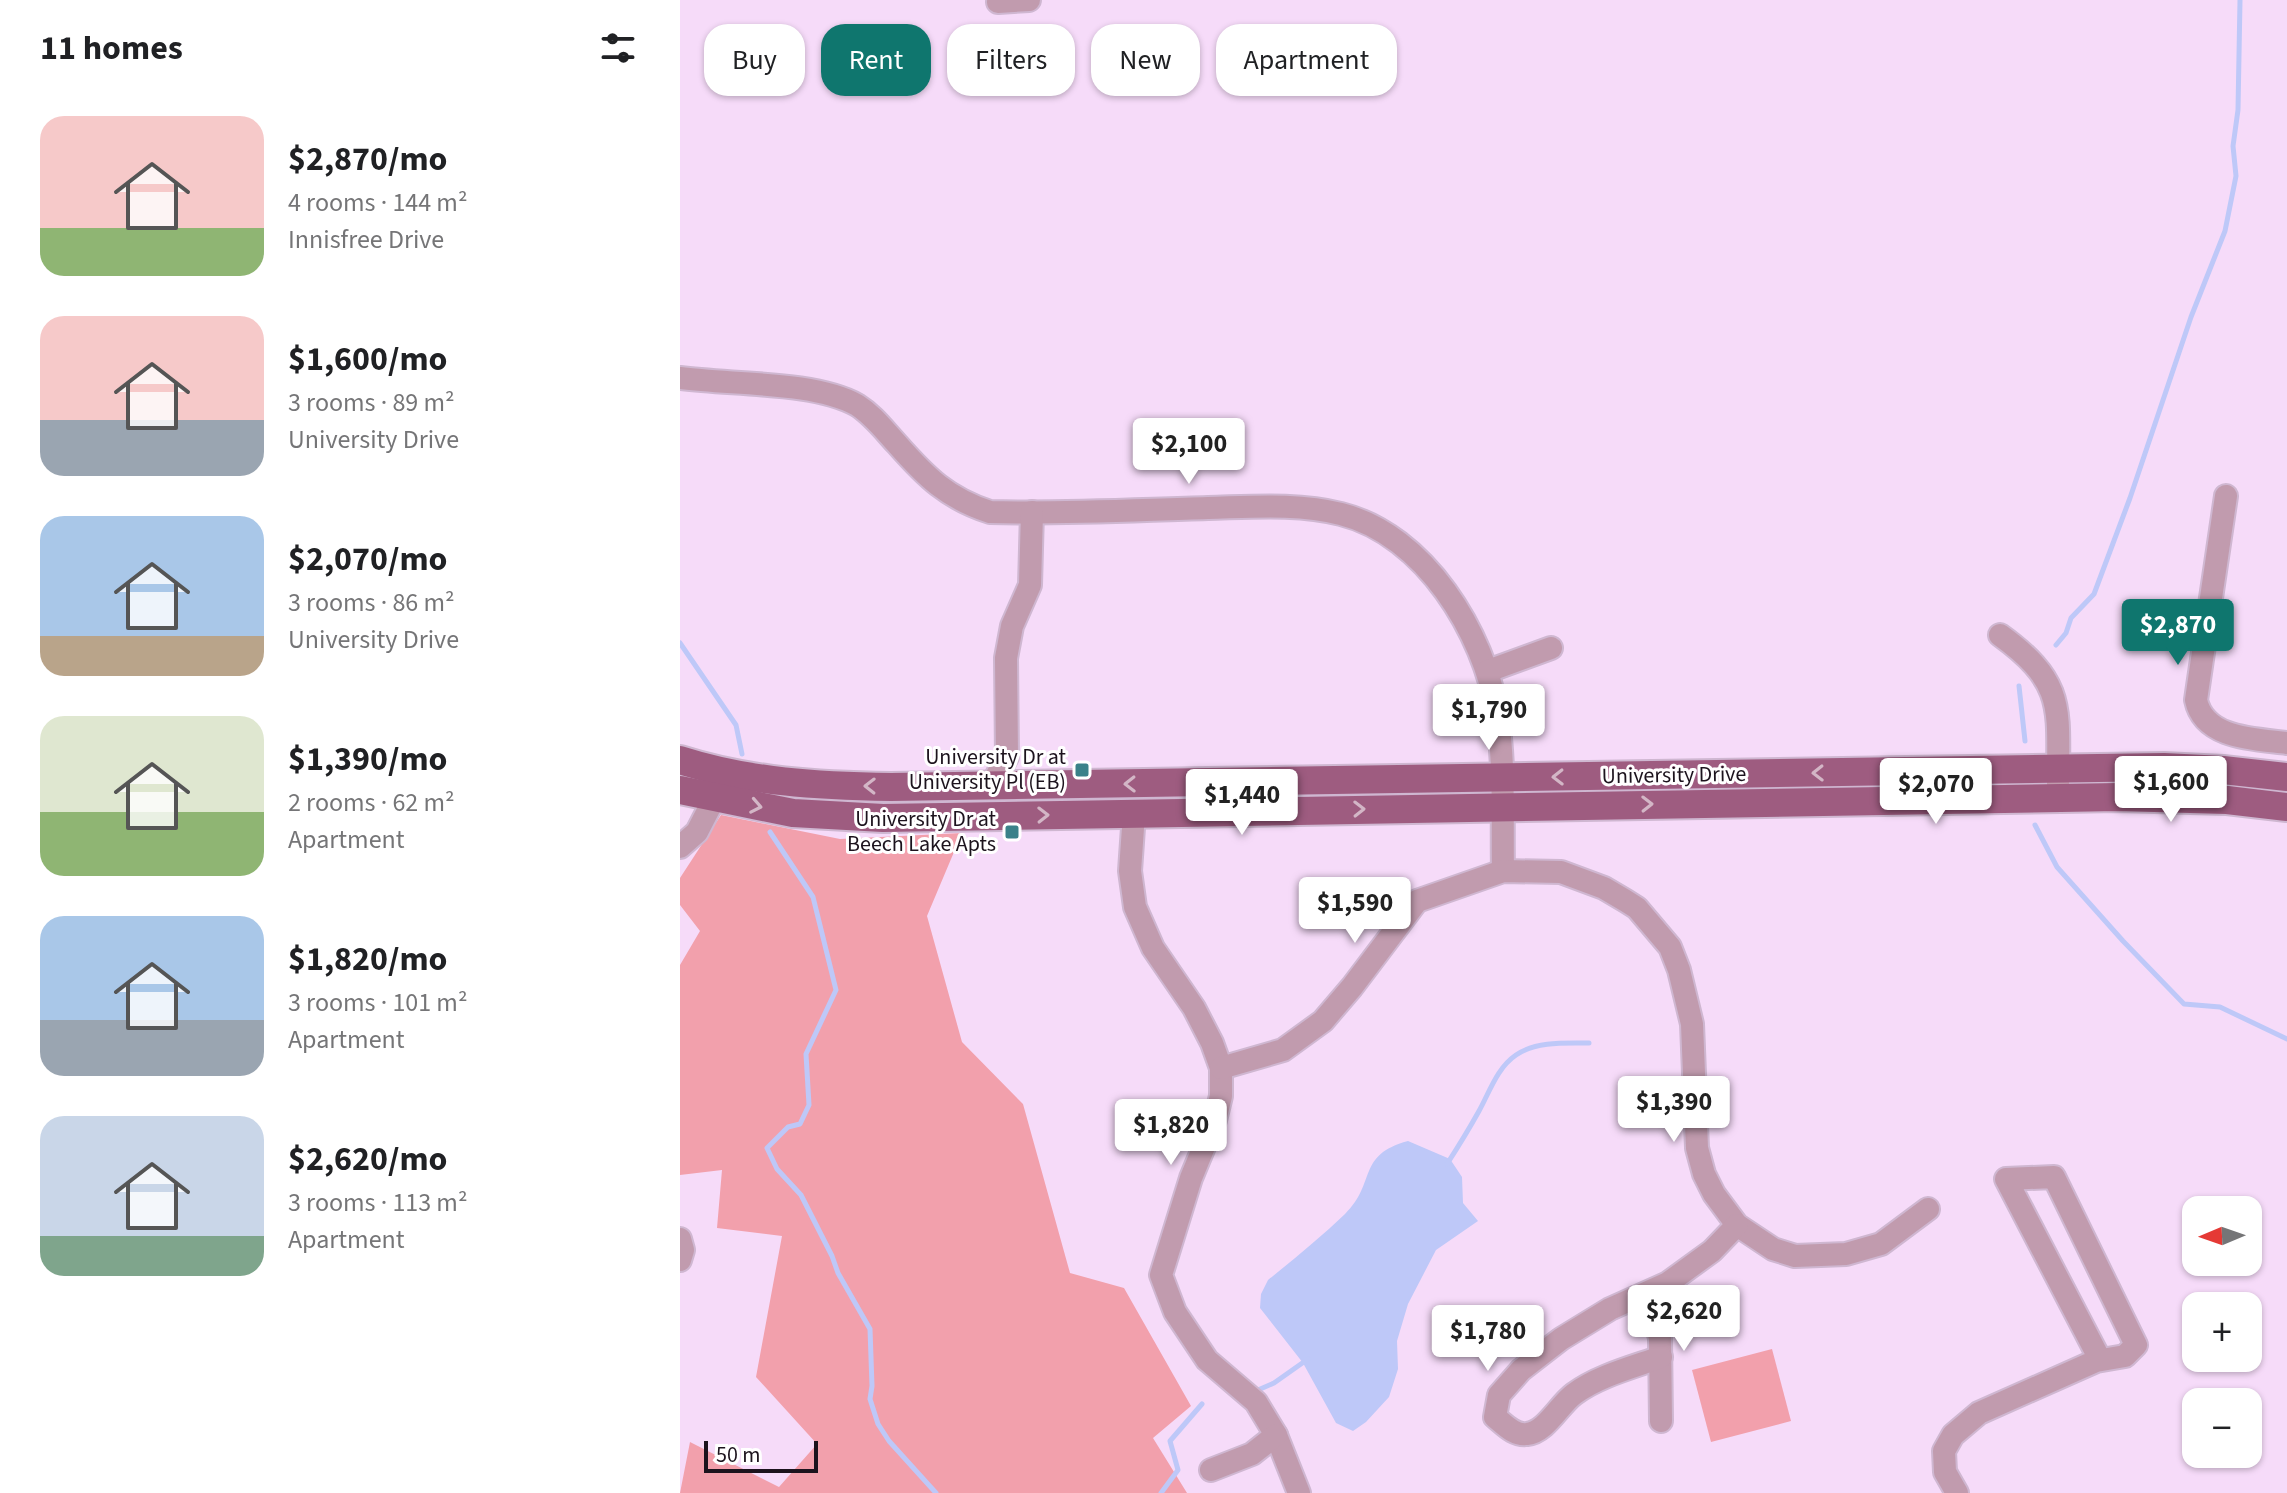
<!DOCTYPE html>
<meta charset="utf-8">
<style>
:root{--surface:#fff;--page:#f2f2f2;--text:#202124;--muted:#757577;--accent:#0f766e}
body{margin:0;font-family:"Source Sans 3",sans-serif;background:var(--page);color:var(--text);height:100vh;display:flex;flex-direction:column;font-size:30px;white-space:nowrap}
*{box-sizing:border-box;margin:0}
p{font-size:26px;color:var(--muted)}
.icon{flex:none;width:44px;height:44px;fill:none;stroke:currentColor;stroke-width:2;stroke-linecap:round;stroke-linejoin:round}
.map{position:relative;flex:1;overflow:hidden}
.sheet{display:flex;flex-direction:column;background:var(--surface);width:680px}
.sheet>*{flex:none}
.hud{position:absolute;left:24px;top:24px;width:760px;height:72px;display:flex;gap:16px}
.needle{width:52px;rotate:268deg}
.tools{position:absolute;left:1502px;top:1196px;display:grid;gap:16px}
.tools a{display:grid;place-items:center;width:80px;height:80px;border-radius:16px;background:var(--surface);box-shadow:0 2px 6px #0004;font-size:40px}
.scale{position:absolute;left:24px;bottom:20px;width:114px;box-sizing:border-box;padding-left:8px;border:4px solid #1c131d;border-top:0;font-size:22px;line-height:28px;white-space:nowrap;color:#1c131d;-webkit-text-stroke:6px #fff;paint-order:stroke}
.price{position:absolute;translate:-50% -68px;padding:0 18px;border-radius:8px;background:#fff;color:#222;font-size:26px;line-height:52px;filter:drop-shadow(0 2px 4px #0008)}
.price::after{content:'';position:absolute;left:50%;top:48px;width:24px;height:18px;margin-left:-12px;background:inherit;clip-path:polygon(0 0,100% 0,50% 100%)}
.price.current{background:var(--accent);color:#fff}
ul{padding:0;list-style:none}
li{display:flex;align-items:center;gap:24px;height:200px;padding:0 40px}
li span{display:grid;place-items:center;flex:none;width:224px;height:160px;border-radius:24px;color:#555}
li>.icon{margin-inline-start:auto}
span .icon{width:96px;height:96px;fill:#fffc;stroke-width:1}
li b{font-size:34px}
h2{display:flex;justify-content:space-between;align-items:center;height:96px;padding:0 40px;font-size:34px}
.chip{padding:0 28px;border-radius:24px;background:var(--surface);box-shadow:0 2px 6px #0004;font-size:28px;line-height:72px}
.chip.current{background:var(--accent);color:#fff}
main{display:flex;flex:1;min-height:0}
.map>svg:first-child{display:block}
.green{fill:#f2a0ac}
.water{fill:#bec8f8}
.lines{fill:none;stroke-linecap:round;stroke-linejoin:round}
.stream{stroke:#bec8f8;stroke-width:5}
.minor-casing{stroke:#cfb7d1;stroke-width:26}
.major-casing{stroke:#cfb7d1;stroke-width:32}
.minor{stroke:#c19bae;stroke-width:22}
.major{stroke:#9e5c80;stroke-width:28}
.oneway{stroke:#d3b6c6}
.poi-dot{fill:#3a8189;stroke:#fff;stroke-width:3}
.labels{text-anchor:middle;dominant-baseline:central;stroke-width:6;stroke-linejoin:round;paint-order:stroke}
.poi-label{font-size:22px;fill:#1c131d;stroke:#fff;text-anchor:end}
.street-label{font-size:22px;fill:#1c131d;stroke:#fff}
</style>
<main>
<section class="sheet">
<h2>11 homes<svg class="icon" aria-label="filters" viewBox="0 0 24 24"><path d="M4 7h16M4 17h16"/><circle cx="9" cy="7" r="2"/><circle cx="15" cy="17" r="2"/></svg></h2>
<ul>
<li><span style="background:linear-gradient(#f6c9c9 70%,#8fb573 0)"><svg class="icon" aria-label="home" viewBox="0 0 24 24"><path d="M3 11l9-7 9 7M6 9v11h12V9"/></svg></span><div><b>$2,870/mo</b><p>4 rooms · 144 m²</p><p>Innisfree Drive</p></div></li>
<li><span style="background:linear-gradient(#f6c9c9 65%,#9aa5b1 0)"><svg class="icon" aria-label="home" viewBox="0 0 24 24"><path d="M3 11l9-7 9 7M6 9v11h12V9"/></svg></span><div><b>$1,600/mo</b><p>3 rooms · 89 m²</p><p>University Drive</p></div></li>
<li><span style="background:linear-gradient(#a9c7e8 75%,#b9a48a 0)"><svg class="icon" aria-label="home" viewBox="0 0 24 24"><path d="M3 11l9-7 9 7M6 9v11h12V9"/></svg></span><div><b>$2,070/mo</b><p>3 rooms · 86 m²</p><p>University Drive</p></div></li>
<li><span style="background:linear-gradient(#dfe7d0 60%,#8fb573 0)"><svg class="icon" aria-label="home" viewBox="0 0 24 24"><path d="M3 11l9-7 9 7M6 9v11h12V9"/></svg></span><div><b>$1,390/mo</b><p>2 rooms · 62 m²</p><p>Apartment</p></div></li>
<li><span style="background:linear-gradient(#a9c7e8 65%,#9aa5b1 0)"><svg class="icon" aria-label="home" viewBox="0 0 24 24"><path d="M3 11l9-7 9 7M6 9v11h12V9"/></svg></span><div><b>$1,820/mo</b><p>3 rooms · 101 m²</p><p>Apartment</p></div></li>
<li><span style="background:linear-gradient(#c9d6e8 75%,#7fa58c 0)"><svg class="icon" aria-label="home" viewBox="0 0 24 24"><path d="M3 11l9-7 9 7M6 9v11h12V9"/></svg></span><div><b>$2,620/mo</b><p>3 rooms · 113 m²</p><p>Apartment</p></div></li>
</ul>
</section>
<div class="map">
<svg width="1607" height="1493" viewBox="0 0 1607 1493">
<rect width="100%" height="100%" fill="#f6dbf9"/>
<!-- green -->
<g class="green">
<path d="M41,815L160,839L282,833L247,916L282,1042L343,1104L390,1273L444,1288L511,1406L473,1438L507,1493H0L10,1442L99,1487L137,1444L76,1377L102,1236L37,1228L42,1170L0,1175V965L20,931L0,905V878Z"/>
<path d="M1092,1349L1111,1421L1031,1442L1012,1370Z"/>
</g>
<!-- water -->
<path class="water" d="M728,1141L770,1159L782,1177L783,1203L798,1221L756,1250L728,1304L717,1341L718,1369L709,1397L686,1422L673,1431L656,1423L623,1363L580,1308L581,1294L588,1280C614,1259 641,1237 665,1214C697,1183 676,1155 728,1141Z"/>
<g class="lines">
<!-- stream -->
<g class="stream">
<path d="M0,643L56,725L62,754"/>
<path d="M1376,645L1386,633L1391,618L1414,594L1450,498L1511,317L1545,231L1556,176L1553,146L1558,110L1560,0"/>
<path d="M1339,686L1345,741"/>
<path d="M1355,825L1377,867L1443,941L1504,1004L1540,1007L1607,1039"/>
<path d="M90,832L133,897L156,990L126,1054L129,1105L120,1124L108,1127L87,1148L97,1169L121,1195L152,1256L158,1273L190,1329L192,1386L190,1399L198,1424L209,1441L256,1493"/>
<path d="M767,1164C778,1147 789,1129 799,1111C810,1091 817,1068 836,1055C856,1041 886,1043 909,1043"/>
<path d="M578,1390L594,1383L628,1359"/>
<path d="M481,1493L498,1470L490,1441L522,1404"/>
</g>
<!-- minor casing -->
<g class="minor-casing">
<g id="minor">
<path d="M318,2L349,0"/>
<path d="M0,378C51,385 134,381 177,405C193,415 204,430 217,444C246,477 267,498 310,512C382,514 455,510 528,508C571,507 618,503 661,514C745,535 804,633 817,713C825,765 822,819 823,871"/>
<path d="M1546,496L1516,700C1524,739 1575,739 1607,743"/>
<path d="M1320,635C1386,683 1378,708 1378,783"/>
<path d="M808,671L871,648"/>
<path d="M311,786L327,757L326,658L332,626L350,585L352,512"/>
<path d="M454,813L450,871L455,907L473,948L514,1008L532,1043L541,1068V1096L535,1120L511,1178L481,1275L495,1312L527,1360L576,1402L596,1435L619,1493"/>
<path d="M0,847L17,832L34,799"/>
<path d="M541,1068L603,1050L643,1021L672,987L737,901L823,871L881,872L924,888L946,901L957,908L990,947L999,970L1012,1024L1017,1148L1024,1174L1034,1194L1057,1225L1093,1249L1115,1256L1166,1254L1201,1244L1248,1209"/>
<path d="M0,1239L3,1250L0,1260"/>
<path d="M968,1294L980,1338L981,1421"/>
<path d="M981,1357C953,1367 918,1376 894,1394C879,1405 866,1432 847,1434C834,1436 824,1424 815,1417L819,1395L841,1370L881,1339L930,1309L988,1283L1032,1251L1057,1225"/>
<path d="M531,1470L572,1454L596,1435"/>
<path d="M1277,1493L1265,1472L1264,1451L1273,1435L1299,1413L1416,1361L1445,1356L1456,1345L1374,1177L1326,1179L1416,1352V1361"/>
</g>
</g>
<!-- major casing -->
<g class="major-casing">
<g id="major">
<path d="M0,760C69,782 139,786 211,787L1484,767L1543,770L1607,777"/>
<path d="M0,790L113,813L203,818L1438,797L1547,800L1607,807"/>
</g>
</g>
<!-- minor -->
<use href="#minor" class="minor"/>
<!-- major -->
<use href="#major" class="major"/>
</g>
<!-- one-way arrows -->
<defs><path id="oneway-chevron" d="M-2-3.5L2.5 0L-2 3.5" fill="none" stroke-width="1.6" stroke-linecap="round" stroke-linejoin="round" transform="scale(2)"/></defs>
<g class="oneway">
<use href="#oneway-chevron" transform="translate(1138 773) rotate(179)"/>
<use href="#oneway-chevron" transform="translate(878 777) rotate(179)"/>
<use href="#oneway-chevron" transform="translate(450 784) rotate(179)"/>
<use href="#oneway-chevron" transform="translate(190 786) rotate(-179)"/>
<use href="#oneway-chevron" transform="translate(967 804) rotate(-1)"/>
<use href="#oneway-chevron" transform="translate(76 806) rotate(11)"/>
<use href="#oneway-chevron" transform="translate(679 809) rotate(-1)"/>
<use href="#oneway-chevron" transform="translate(363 815) rotate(-1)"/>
</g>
<!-- markers -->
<g class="poi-dot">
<rect x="394" y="762" width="16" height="16" rx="4"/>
<rect x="324" y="824" width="16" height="16" rx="4"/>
</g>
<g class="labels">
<!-- poi labels -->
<g class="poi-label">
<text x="386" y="757">University Dr at<tspan x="386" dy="25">University Pl (EB)</tspan></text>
<text x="316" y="819">University Dr at<tspan x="316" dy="25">Beech Lake Apts</tspan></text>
</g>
<!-- street labels -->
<g class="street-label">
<text transform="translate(994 775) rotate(-1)">University Drive</text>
</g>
</g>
</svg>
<div class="tools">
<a><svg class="needle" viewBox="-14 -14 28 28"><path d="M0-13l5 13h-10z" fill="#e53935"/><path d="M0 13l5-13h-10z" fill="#757577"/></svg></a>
<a>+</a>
<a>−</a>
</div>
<div class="scale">50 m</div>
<b class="price" style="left:509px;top:486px">$2,100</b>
<b class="price current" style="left:1498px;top:667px">$2,870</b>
<b class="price" style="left:809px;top:752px">$1,790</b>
<b class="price" style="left:1491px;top:824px">$1,600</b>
<b class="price" style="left:1256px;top:826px">$2,070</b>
<b class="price" style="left:562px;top:837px">$1,440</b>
<b class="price" style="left:675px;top:945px">$1,590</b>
<b class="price" style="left:994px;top:1144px">$1,390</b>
<b class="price" style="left:491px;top:1167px">$1,820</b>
<b class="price" style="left:1004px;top:1353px">$2,620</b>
<b class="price" style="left:808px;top:1373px">$1,780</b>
<div class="hud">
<a class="chip">Buy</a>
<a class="chip current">Rent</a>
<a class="chip">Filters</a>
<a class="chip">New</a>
<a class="chip">Apartment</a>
</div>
</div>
</main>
